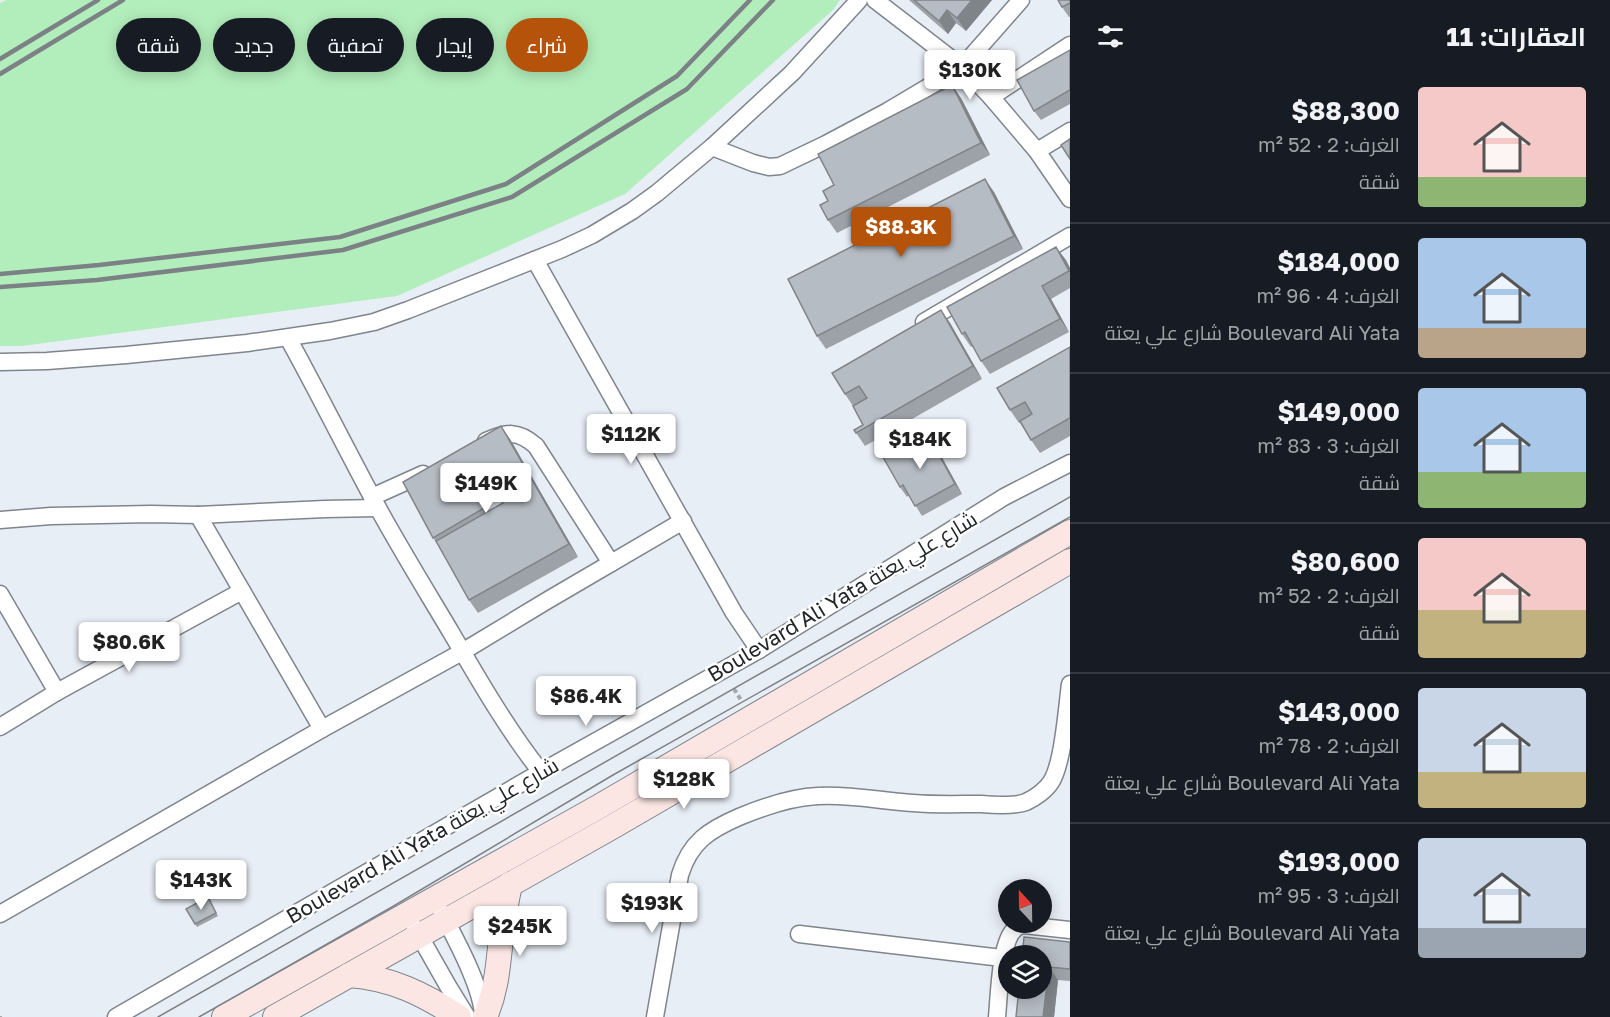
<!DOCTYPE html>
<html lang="ar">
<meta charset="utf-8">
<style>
:root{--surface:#171b24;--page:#242831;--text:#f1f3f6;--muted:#9ea1a6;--line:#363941;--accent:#b45309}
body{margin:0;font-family:"Golos Text",Cairo,sans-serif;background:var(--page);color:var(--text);direction:rtl;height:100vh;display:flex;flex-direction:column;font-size:22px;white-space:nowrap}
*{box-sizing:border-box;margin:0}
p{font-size:20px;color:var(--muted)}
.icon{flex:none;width:33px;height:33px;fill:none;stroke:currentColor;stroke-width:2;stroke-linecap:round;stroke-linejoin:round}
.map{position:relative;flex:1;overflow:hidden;direction:ltr}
.drawer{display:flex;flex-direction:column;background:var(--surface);width:540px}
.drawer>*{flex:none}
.banner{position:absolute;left:18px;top:18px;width:570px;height:54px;direction:rtl;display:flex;gap:12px}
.needle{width:39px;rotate:338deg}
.tools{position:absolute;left:998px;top:879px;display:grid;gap:12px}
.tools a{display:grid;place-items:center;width:54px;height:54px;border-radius:50%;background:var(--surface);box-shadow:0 3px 15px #0003;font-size:30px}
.price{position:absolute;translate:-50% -51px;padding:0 14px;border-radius:6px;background:#fff;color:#222;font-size:20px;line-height:39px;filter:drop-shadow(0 2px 3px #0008)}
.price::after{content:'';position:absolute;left:50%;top:36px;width:18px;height:14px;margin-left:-9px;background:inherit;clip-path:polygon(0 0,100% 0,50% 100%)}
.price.selected{background:var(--accent);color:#fff}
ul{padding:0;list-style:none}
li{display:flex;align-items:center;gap:18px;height:150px;padding:0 24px}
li+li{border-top:2px solid var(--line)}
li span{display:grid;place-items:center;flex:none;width:168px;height:120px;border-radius:6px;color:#555}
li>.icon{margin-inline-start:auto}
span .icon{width:72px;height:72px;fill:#fffc;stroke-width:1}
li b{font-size:26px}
h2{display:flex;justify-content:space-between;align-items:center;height:72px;padding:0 24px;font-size:26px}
.tag{padding:0 21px;border-radius:27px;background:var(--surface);box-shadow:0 3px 15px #0003;font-size:21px;line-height:54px}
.tag.selected{background:var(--accent);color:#fff}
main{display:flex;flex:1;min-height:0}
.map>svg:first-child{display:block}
.green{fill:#b2eebb}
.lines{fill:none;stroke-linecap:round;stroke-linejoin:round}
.street-casing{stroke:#7f858c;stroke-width:19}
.secondary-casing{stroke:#7f858c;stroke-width:26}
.path{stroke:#a3a8af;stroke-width:4;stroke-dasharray:4.5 3;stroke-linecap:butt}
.street{stroke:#fff;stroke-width:16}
.secondary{stroke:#fce6e3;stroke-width:24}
.tram{stroke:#7c8186;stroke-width:1.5}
.rail{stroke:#7c8186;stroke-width:4.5}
.wall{fill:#9da2a9;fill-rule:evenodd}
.shaded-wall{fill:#7f8489}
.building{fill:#b6bcc4;stroke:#7f8489;stroke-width:1.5}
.labels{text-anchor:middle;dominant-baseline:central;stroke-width:5;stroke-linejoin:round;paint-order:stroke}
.street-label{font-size:21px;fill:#232629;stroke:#fff}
</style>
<main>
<section class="drawer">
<h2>العقارات: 11<svg class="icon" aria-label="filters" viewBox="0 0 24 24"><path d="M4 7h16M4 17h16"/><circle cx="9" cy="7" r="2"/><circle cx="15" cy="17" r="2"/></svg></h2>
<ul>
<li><span style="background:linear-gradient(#f6c9c9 75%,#8fb573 0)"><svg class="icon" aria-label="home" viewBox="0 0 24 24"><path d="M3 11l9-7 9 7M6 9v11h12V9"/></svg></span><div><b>$88,300</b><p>الغرف: 2 · 52 m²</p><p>شقة</p></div></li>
<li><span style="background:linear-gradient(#a9c7e8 75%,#b9a48a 0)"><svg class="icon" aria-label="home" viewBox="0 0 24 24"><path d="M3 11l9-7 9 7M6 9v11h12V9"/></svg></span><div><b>$184,000</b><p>الغرف: 4 · 96 m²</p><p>Boulevard Ali Yata شارع علي يعتة</p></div></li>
<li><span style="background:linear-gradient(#a9c7e8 70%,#8fb573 0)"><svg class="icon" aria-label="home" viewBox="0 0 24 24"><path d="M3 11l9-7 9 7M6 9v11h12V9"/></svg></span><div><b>$149,000</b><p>الغرف: 3 · 83 m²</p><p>شقة</p></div></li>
<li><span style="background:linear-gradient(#f6c9c9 60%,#c2b280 0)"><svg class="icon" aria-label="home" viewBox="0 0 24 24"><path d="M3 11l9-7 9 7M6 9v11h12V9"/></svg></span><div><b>$80,600</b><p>الغرف: 2 · 52 m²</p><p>شقة</p></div></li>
<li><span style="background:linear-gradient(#c9d6e8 70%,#c2b280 0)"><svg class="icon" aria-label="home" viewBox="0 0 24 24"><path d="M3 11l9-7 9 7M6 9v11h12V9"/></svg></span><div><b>$143,000</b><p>الغرف: 2 · 78 m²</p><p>Boulevard Ali Yata شارع علي يعتة</p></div></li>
<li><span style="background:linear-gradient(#c9d6e8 75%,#9aa5b1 0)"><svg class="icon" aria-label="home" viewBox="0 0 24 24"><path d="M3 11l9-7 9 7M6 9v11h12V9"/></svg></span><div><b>$193,000</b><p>الغرف: 3 · 95 m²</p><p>Boulevard Ali Yata شارع علي يعتة</p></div></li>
</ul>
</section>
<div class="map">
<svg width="1070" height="1017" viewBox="0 0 1070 1017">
<rect width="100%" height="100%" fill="#e8eef6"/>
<!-- green -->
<path class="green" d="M6,0H840L833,10L625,194L397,296L22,346H0V3Z"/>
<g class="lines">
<!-- street casing -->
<g class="street-casing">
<g id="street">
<path d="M875,0L962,67L991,97L1037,151L1070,199"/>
<path d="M991,97L1070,45"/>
<path d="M712,147L753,163L769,167L780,166L826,144L888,111L962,67L1021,0"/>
<path d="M1037,151L1070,131"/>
<path d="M535,260L734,613L759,650"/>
<path d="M924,322L1070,236"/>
<path d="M288,338C319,394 347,451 378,508C401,550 427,592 452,634C479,680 507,729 541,772"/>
<path d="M0,362L47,361L126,355L247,343L330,331L374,322L408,310L562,249L592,235L632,211L657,193L712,147L792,73L859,0"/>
<path d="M486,441C507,432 518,430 536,446L611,563"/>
<path d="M372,497L423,474"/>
<path d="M198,515L322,729"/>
<path d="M0,520L51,516L151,514L198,515L325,509L378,508"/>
<path d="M0,594L57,692"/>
<path d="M0,727L57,692L242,591"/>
<path d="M442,913C455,938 483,989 483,1017"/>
<path d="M0,914L322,729L462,652L548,600L683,521"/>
<path d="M415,928L448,986L467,1017"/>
<path d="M799,934L1002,958"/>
<path d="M116,1017L541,772L759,650L1004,497L1070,463"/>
<path d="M655,1017L680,875C690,842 709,830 739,817C763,807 792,797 818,796C851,794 880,801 913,803C935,805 959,804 981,804C993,805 1016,806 1026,802C1035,798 1046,790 1051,782C1063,764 1067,707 1070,684"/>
<path d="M997,1017C999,997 1000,941 1015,929C1018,926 1019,926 1024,925L1070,930"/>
</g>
</g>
<!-- secondary casing -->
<g class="secondary-casing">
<g id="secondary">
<path d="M349,975C392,978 423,994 459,1017"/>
<path d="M224,1017L600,806L1070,532"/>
<path d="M275,1017L612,827L1070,561"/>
<path d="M485,1017C498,987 498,961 502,930C504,914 507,899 510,884"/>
</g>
</g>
<!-- path -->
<g class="path">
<path d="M734,689L741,700"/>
<path d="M0,1016V1017"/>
</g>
<!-- street -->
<use href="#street" class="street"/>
<!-- secondary -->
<use href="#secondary" class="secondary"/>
<!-- tram -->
<g class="tram">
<path d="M158,1017L1070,497"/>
<path d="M199,1017L392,907L613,775L1070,517"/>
</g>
<!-- rail -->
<g class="rail">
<path d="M0,59L98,0"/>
<path d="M0,74L123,0"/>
<path d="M0,274L99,265L340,237L506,184L677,76L750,0"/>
<path d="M0,287L97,280L343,250L512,197L687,89L773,0"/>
</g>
</g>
<!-- wall -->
<g class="wall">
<path d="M909,0H992L966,31L956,23L948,34Z"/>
<path d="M1070,0V17H1069L1062,7Z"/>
<path d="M1070,50V104L1041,120L1034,111Z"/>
<path d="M961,98L990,155L837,233L828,220V201L834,185Z"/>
<path d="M994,192L1023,249L826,349L817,336Z"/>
<path d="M1056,247L1070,268V288L1051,299L1069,332L990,374L981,361L973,346L971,347L962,334Z"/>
<path d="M941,310L950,323L982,379L865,446L854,430L863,425L853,406L845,394Z"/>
<path d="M1070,347V436L1040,453L1031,440L1020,423H1019L1010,410Z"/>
<path d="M927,433L934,443L962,494L922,516L909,495L907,497L900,487Z"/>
<path d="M510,439L578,557L478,613L469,600L438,545L433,538L403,482ZM495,490L503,503L488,512L480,499Z"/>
<path d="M208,897L218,916L197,927L186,909Z"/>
<path d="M1070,942V981L1058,980L1054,1017H1016L1041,956Z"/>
</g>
<!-- shaded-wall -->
<g class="shaded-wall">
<path d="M972,0H992L966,31L957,18Z"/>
<path d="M947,10L956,23L948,34L939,21Z"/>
<path d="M952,85L961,98L990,155L981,143Z"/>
<path d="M985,179L994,192L1023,249L1014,236Z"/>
<path d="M1056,247L1066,260L1070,268V272Z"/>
<path d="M1042,286L1051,299L1069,332L1060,319Z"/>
<path d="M941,310L950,323L982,379L973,366Z"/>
<path d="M501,426L510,439L578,557L569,544Z"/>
<path d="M927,433L934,443L962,494L955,484Z"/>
<path d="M471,486L480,499L493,521L484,508Z"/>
<path d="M1049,967L1058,980L1054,1017H1043Z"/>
</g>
<!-- building -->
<g class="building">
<path d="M914,0H972L957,18L947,10L939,21Z"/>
<path d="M1058,0H1070V3L1062,7Z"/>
<path d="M1070,50V90L1034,111L1017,80Z"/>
<path d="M952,85L981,143L828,220L820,205L828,201L823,191L834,185L818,154Z"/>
<path d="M1070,139V159L1061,145Z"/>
<path d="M985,179L1014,236L817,336L788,279Z"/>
<path d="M1056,247L1069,271L1042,286L1060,319L981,361L965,332L962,334L947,307Z"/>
<path d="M941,310L973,366L856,433L854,430L863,425L853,406L867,398L859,386L845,394L832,373Z"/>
<path d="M1070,347V418L1031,440L1020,421L1032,414L1025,402L1010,410L997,388Z"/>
<path d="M501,426L569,544L469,600L436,541L503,503L495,490L498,488L491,475L471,486L484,508L433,538L403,482Z"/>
<path d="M927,433L955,484L915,506L903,485L900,487L883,457Z"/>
<path d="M208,897L216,913L195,924L186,909Z"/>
<path d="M1024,937L1070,942V969L1049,967L1043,1017H1016L1019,988H1041V956H1022Z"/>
</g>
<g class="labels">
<!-- street labels -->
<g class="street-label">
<text transform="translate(842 596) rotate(-31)">Boulevard Ali Yata شارع علي يعتة</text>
<text transform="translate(422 840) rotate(-30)">Boulevard Ali Yata شارع علي يعتة</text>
</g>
</g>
</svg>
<div class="tools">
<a><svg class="needle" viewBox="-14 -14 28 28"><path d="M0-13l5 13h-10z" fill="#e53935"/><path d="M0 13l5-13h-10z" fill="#9ea1a6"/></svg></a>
<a><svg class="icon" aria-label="layers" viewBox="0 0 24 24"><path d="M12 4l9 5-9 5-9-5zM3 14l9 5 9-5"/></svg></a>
</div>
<b class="price" style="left:970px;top:101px">$130K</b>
<b class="price selected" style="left:901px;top:258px">$88.3K</b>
<b class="price" style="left:631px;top:465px">$112K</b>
<b class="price" style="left:920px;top:470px">$184K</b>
<b class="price" style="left:486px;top:514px">$149K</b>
<b class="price" style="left:129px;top:673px">$80.6K</b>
<b class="price" style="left:586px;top:727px">$86.4K</b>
<b class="price" style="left:684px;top:810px">$128K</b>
<b class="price" style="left:201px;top:911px">$143K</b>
<b class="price" style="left:652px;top:934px">$193K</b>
<b class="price" style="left:520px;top:957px">$245K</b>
<div class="banner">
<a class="tag selected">شراء</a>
<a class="tag">إيجار</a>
<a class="tag">تصفية</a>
<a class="tag">جديد</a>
<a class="tag">شقة</a>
</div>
</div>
</main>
